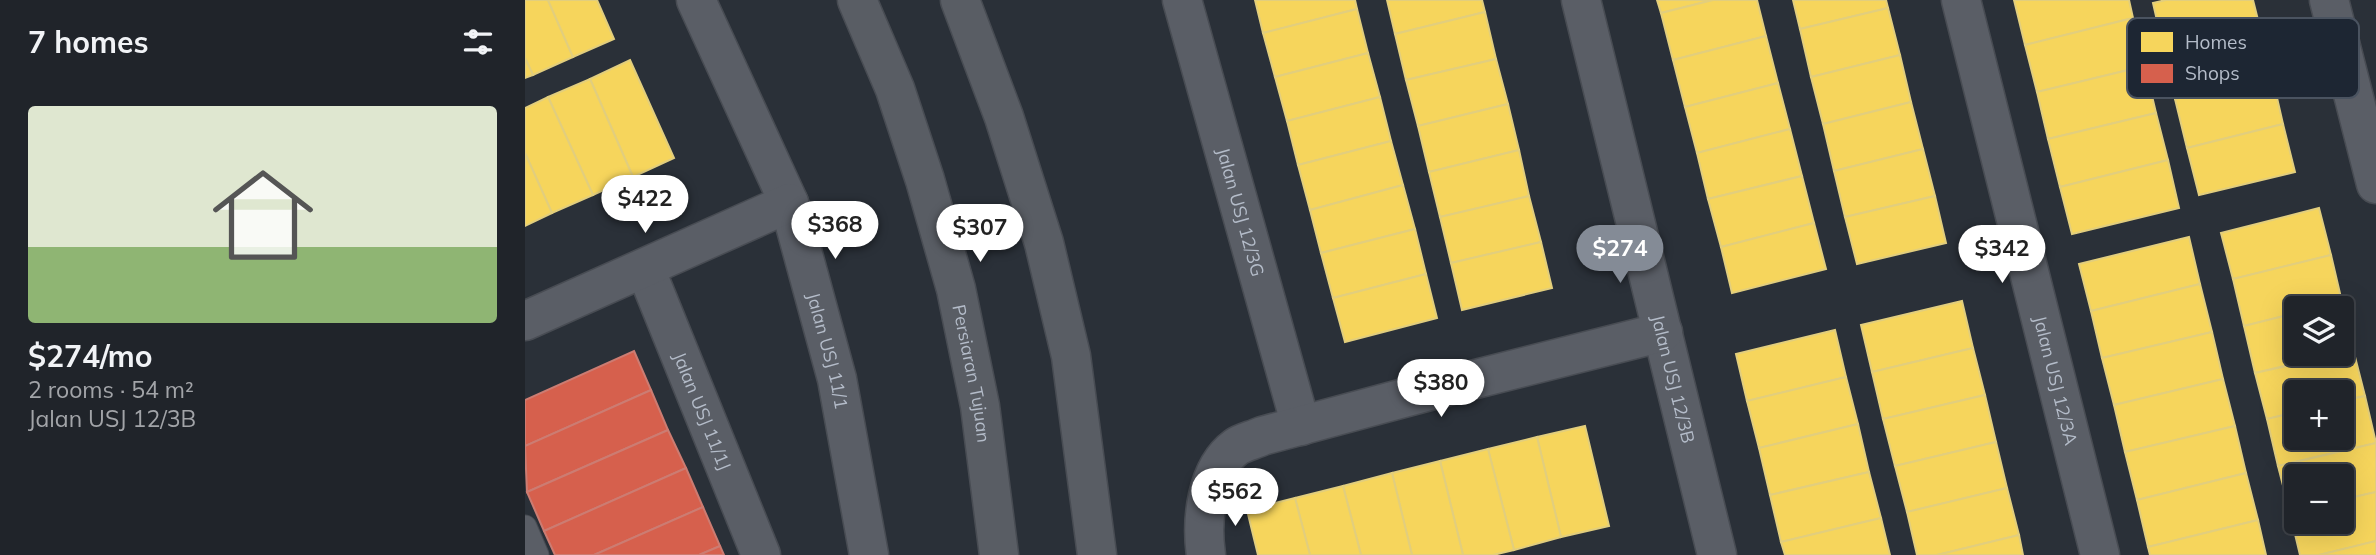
<!DOCTYPE html>
<meta charset="utf-8">
<style>
:root{--surface:#20242a;--page:#282c32;--text:#f1f3f6;--muted:#a2a4a8;--line:#3d4147;--accent:#848b96}
body{margin:0;font-family:Mulish,sans-serif;background:var(--page);color:var(--text);height:100vh;display:flex;flex-direction:column;font-size:26px;white-space:nowrap}
*{box-sizing:border-box;margin:0}
p{font-size:23px;color:var(--muted)}
.icon{flex:none;width:38px;height:38px;fill:none;stroke:currentColor;stroke-width:2;stroke-linecap:round;stroke-linejoin:round}
.map{position:relative;flex:1;overflow:hidden}
.side{display:flex;flex-direction:column;background:var(--surface);width:525px}
.side>*{flex:none}
.fabs{position:absolute;left:1759px;top:296px;display:grid;gap:14px}
.fabs a{display:grid;place-items:center;width:70px;height:70px;border-radius:7px;background:var(--surface);box-shadow:0 7px 28px #0002,0 0 0 2px var(--line);font-size:35px}
.price{position:absolute;translate:-50% -60px;padding:0 16px;border-radius:24px;background:#fff;color:#222;font-size:23px;line-height:46px;filter:drop-shadow(0 2px 4px #0008)}
.price::after{content:'';position:absolute;left:50%;top:42px;width:21px;height:16px;margin-left:-10px;background:inherit;clip-path:polygon(0 0,100% 0,50% 100%)}
.price.active{background:var(--accent);color:#fff}
ul{padding:0;list-style:none}
li{display:grid;align-content:center;gap:14px;height:371px;padding:0 28px}
li span{display:grid;place-items:center;height:217px;border-radius:7px;color:#555}
li>.icon{margin-inline-start:auto}
span .icon{width:126px;height:126px;fill:#fffc;stroke-width:1}
li b{font-size:30px}
h2{display:flex;justify-content:space-between;align-items:center;height:84px;padding:0 28px;font-size:30px}
main{display:flex;flex:1;min-height:0}
.map>svg:first-child{display:block}
.homes{fill:#f6d55c;stroke:#e2ce7d;stroke-width:2}
.shops{fill:#d6604d;stroke:#cc7c72;stroke-width:2}
.lines{fill:none;stroke-linecap:round;stroke-linejoin:round}
.lane-casing{stroke:#484c53;stroke-width:25}
.street-casing{stroke:#484c53;stroke-width:41}
.secondary-casing{stroke:#484c53;stroke-width:41}
.lane{stroke:#5a5e66;stroke-width:23}
.street{stroke:#5a5e66;stroke-width:38}
.secondary{stroke:#595d64;stroke-width:38}
.labels{text-anchor:middle;dominant-baseline:central;stroke-width:7;stroke-linejoin:round;paint-order:stroke}
.street-label{font-size:18px;fill:#b4bcc9;stroke:#1d2633}
.key{fill:#1d2633;stroke:#4a5360;stroke-width:2}
.key-label{font-size:19px;fill:#b4bcc9}
</style>
<main>
<section class="side">
<h2>7 homes<svg class="icon" aria-label="filters" viewBox="0 0 24 24"><path d="M4 7h16M4 17h16"/><circle cx="9" cy="7" r="2"/><circle cx="15" cy="17" r="2"/></svg></h2>
<ul>
<li><span style="background:linear-gradient(#dfe7d0 65%,#8fb573 0)"><svg class="icon" aria-label="home" viewBox="0 0 24 24"><path d="M3 11l9-7 9 7M6 9v11h12V9"/></svg></span><div><b>$274/mo</b><p>2 rooms · 54 m²</p><p>Jalan USJ 12/3B</p></div></li>
</ul>
</section>
<div class="map">
<svg width="1851" height="555" viewBox="0 0 1851 555">
<rect width="100%" height="100%" fill="#2a3038"/>
<!-- homes -->
<g class="homes">
<path d="M0,0H23L48,57L8,75L0,58Z"/>
<path d="M23,0H72L89,39L48,57Z"/>
<path d="M730,0H830L832,9L738,33Z"/>
<path d="M862,0H957L960,12L870,34Z"/>
<path d="M1132,0H1188L1136,13Z"/>
<path d="M1188,0H1232L1241,36L1148,60L1136,13Z"/>
<path d="M1268,0H1361L1363,8L1275,29Z"/>
<path d="M1489,0H1604L1608,18L1500,45Z"/>
<path d="M1641,0H1728L1735,28L1639,51L1628,3Z"/>
<path d="M1363,8L1375,55L1286,77L1275,29Z"/>
<path d="M832,9L843,53L750,77L738,33Z"/>
<path d="M960,12L971,59L881,80L870,34Z"/>
<path d="M1608,18L1620,66L1512,92L1500,45Z"/>
<path d="M1735,28L1747,76L1650,99L1639,51Z"/>
<path d="M1241,36L1253,83L1160,107L1148,60Z"/>
<path d="M843,53L855,97L762,121L750,77Z"/>
<path d="M1375,55L1386,102L1298,124L1286,77Z"/>
<path d="M0,58L8,75L0,78Z"/>
<path d="M971,59L983,104L893,126L881,80Z"/>
<path d="M105,60L149,158L108,177L65,79Z"/>
<path d="M1620,66L1631,113L1523,139L1512,92Z"/>
<path d="M1747,76L1758,124L1662,148L1650,99Z"/>
<path d="M65,79L108,177L68,195L23,97Z"/>
<path d="M1253,83L1265,129L1172,153L1160,107Z"/>
<path d="M23,97L68,195L27,213L0,153V108Z"/>
<path d="M855,97L866,141L773,165L762,121Z"/>
<path d="M1386,102L1398,149L1309,171L1298,124Z"/>
<path d="M983,104L994,150L904,172L893,126Z"/>
<path d="M1631,113L1643,160L1535,187L1523,139Z"/>
<path d="M1758,124L1770,172L1674,195L1662,148Z"/>
<path d="M1265,129L1277,176L1183,199L1172,153Z"/>
<path d="M866,141L878,185L785,210L773,165Z"/>
<path d="M1398,149L1410,196L1320,217L1309,171Z"/>
<path d="M994,150L1004,196L915,217L904,172Z"/>
<path d="M0,153L27,213L0,226Z"/>
<path d="M1643,160L1654,208L1547,234L1535,187Z"/>
<path d="M1277,176L1289,223L1196,247L1183,199Z"/>
<path d="M878,185L890,229L796,253L785,210Z"/>
<path d="M1004,196L1016,242L926,263L915,217Z"/>
<path d="M1410,196L1421,243L1332,264L1320,217Z"/>
<path d="M1794,208L1806,255L1708,279L1696,233Z"/>
<path d="M1289,223L1301,269L1207,293L1196,247Z"/>
<path d="M890,229L901,274L808,298L796,253Z"/>
<path d="M1664,237L1675,284L1566,311L1554,264Z"/>
<path d="M1016,242L1027,288L937,310L926,263Z"/>
<path d="M1806,255L1817,302L1792,308H1771V313L1719,326L1708,279Z"/>
<path d="M901,274L912,318L820,342L808,298Z"/>
<path d="M1675,284L1687,332L1577,358L1566,311Z"/>
<path d="M1437,301L1448,348L1347,372L1336,325Z"/>
<path d="M1817,302L1828,349L1816,352V308H1792Z"/>
<path d="M1771,313V354H1809L1730,373L1719,326Z"/>
<path d="M1310,330L1321,377L1222,401L1211,354Z"/>
<path d="M1687,332L1698,379L1589,405L1577,358Z"/>
<path d="M1448,348L1460,395L1358,419L1347,372Z"/>
<path d="M1828,349L1840,396L1816,401V392H1771V412L1742,419L1730,373L1816,354V352Z"/>
<path d="M1321,377L1333,424L1234,448L1222,401Z"/>
<path d="M1698,379L1710,426L1600,452L1589,405Z"/>
<path d="M1460,395L1471,442L1370,466L1358,419Z"/>
<path d="M1840,396L1851,443L1753,466L1742,419L1771,412V438H1816V401Z"/>
<path d="M1333,424L1344,472L1245,495L1234,448Z"/>
<path d="M1060,426L1084,526L1036,537L1012,437Z"/>
<path d="M1710,426L1721,473L1612,500L1600,452Z"/>
<path d="M1012,437L1036,537L989,550L963,449Z"/>
<path d="M1471,442L1482,488L1382,512L1370,466Z"/>
<path d="M1851,443V492L1816,500V476H1771V512L1765,513L1753,466Z"/>
<path d="M963,449L989,550L968,555H938L915,461Z"/>
<path d="M915,461L938,555H887L867,473Z"/>
<path d="M1344,472L1356,518L1256,542L1245,495Z"/>
<path d="M867,473L887,555H836L818,486Z"/>
<path d="M1721,473L1733,520L1623,547L1612,500Z"/>
<path d="M818,486L836,555H785L770,498Z"/>
<path d="M1482,488L1494,535L1412,555H1392L1382,512Z"/>
<path d="M1851,492V541L1794,555H1775L1765,513L1771,512V522H1816V500Z"/>
<path d="M770,498L785,555H733L722,510Z"/>
<path d="M1356,518L1365,555H1260L1256,542Z"/>
<path d="M1733,520L1741,555H1625L1623,547Z"/>
<path d="M1494,535L1498,555H1412Z"/>
<path d="M1851,541V555H1794Z"/>
</g>
<!-- shops -->
<g class="shops">
<path d="M109,351L126,390L0,446V400Z"/>
<path d="M126,390L143,430L2,492L0,446Z"/>
<path d="M143,430L161,468L19,531L2,492Z"/>
<path d="M161,468L178,507L69,555H30L19,531Z"/>
<path d="M178,507L195,546L174,555H69Z"/>
<path d="M195,546L199,555H174Z"/>
</g>
<g class="lines">
<!-- lane casing -->
<g class="lane-casing">
<path id="lane" d="M0,527L12,555"/>
</g>
<!-- street casing -->
<g class="street-casing">
<g id="street">
<path id="s1" d="M171,0L264,203L312,379L344,555"/>
<path id="s2" d="M657,0L776,426"/>
<path id="s3" d="M1056,0L1192,555"/>
<path id="s4" d="M1436,0L1575,555"/>
<path d="M1804,0L1851,184"/>
<path id="s5" d="M120,268L236,555"/>
<path d="M0,321L264,203"/>
<path d="M681,555C676,521 681,469 711,447C718,442 729,440 737,436L931,384L1138,332"/>
</g>
</g>
<!-- secondary casing -->
<g class="secondary-casing">
<g id="secondary">
<path id="s6" d="M332,0L370,89L400,180L431,289L455,406L474,555"/>
<path d="M435,0L479,117L519,243L546,356L572,555"/>
</g>
</g>
<!-- lane -->
<use href="#lane" class="lane"/>
<!-- street -->
<use href="#street" class="street"/>
<!-- secondary -->
<use href="#secondary" class="secondary"/>
</g>
<g class="labels">
<!-- street labels -->
<g class="street-label">
<text stroke="none"><textPath href="#s2" startOffset="220">Jalan USJ 12/3G</textPath></text>
<text stroke="none"><textPath href="#s1" startOffset="376">Jalan USJ 11/1</textPath></text>
<text stroke="none"><textPath href="#s6" startOffset="392">Persiaran Tujuan</textPath></text>
<text stroke="none"><textPath href="#s3" startOffset="390">Jalan USJ 12/3B</textPath></text>
<text stroke="none"><textPath href="#s4" startOffset="392">Jalan USJ 12/3A</textPath></text>
<text stroke="none"><textPath href="#s5" startOffset="154">Jalan USJ 11/1J</textPath></text>
</g>
</g>
<!-- legend -->
<rect x="1602" y="18" width="232" height="80" rx="10" class="key"/>
<rect x="1616" y="32" width="32" height="20" fill="#f6d55c"/>
<rect x="1616" y="64" width="32" height="19" fill="#d6604d"/>
<g class="key-label">
<text x="1660" y="49">Homes</text>
<text x="1660" y="80">Shops</text>
</g>
</svg>
<div class="fabs">
<a><svg class="icon" aria-label="layers" viewBox="0 0 24 24"><path d="M12 4l9 5-9 5-9-5zM3 14l9 5 9-5"/></svg></a>
<a>+</a>
<a>−</a>
</div>
<b class="price" style="left:120px;top:235px">$422</b>
<b class="price" style="left:310px;top:261px">$368</b>
<b class="price" style="left:455px;top:264px">$307</b>
<b class="price active" style="left:1095px;top:285px">$274</b>
<b class="price" style="left:1477px;top:285px">$342</b>
<b class="price" style="left:916px;top:419px">$380</b>
<b class="price" style="left:710px;top:528px">$562</b>
</div>
</main>
